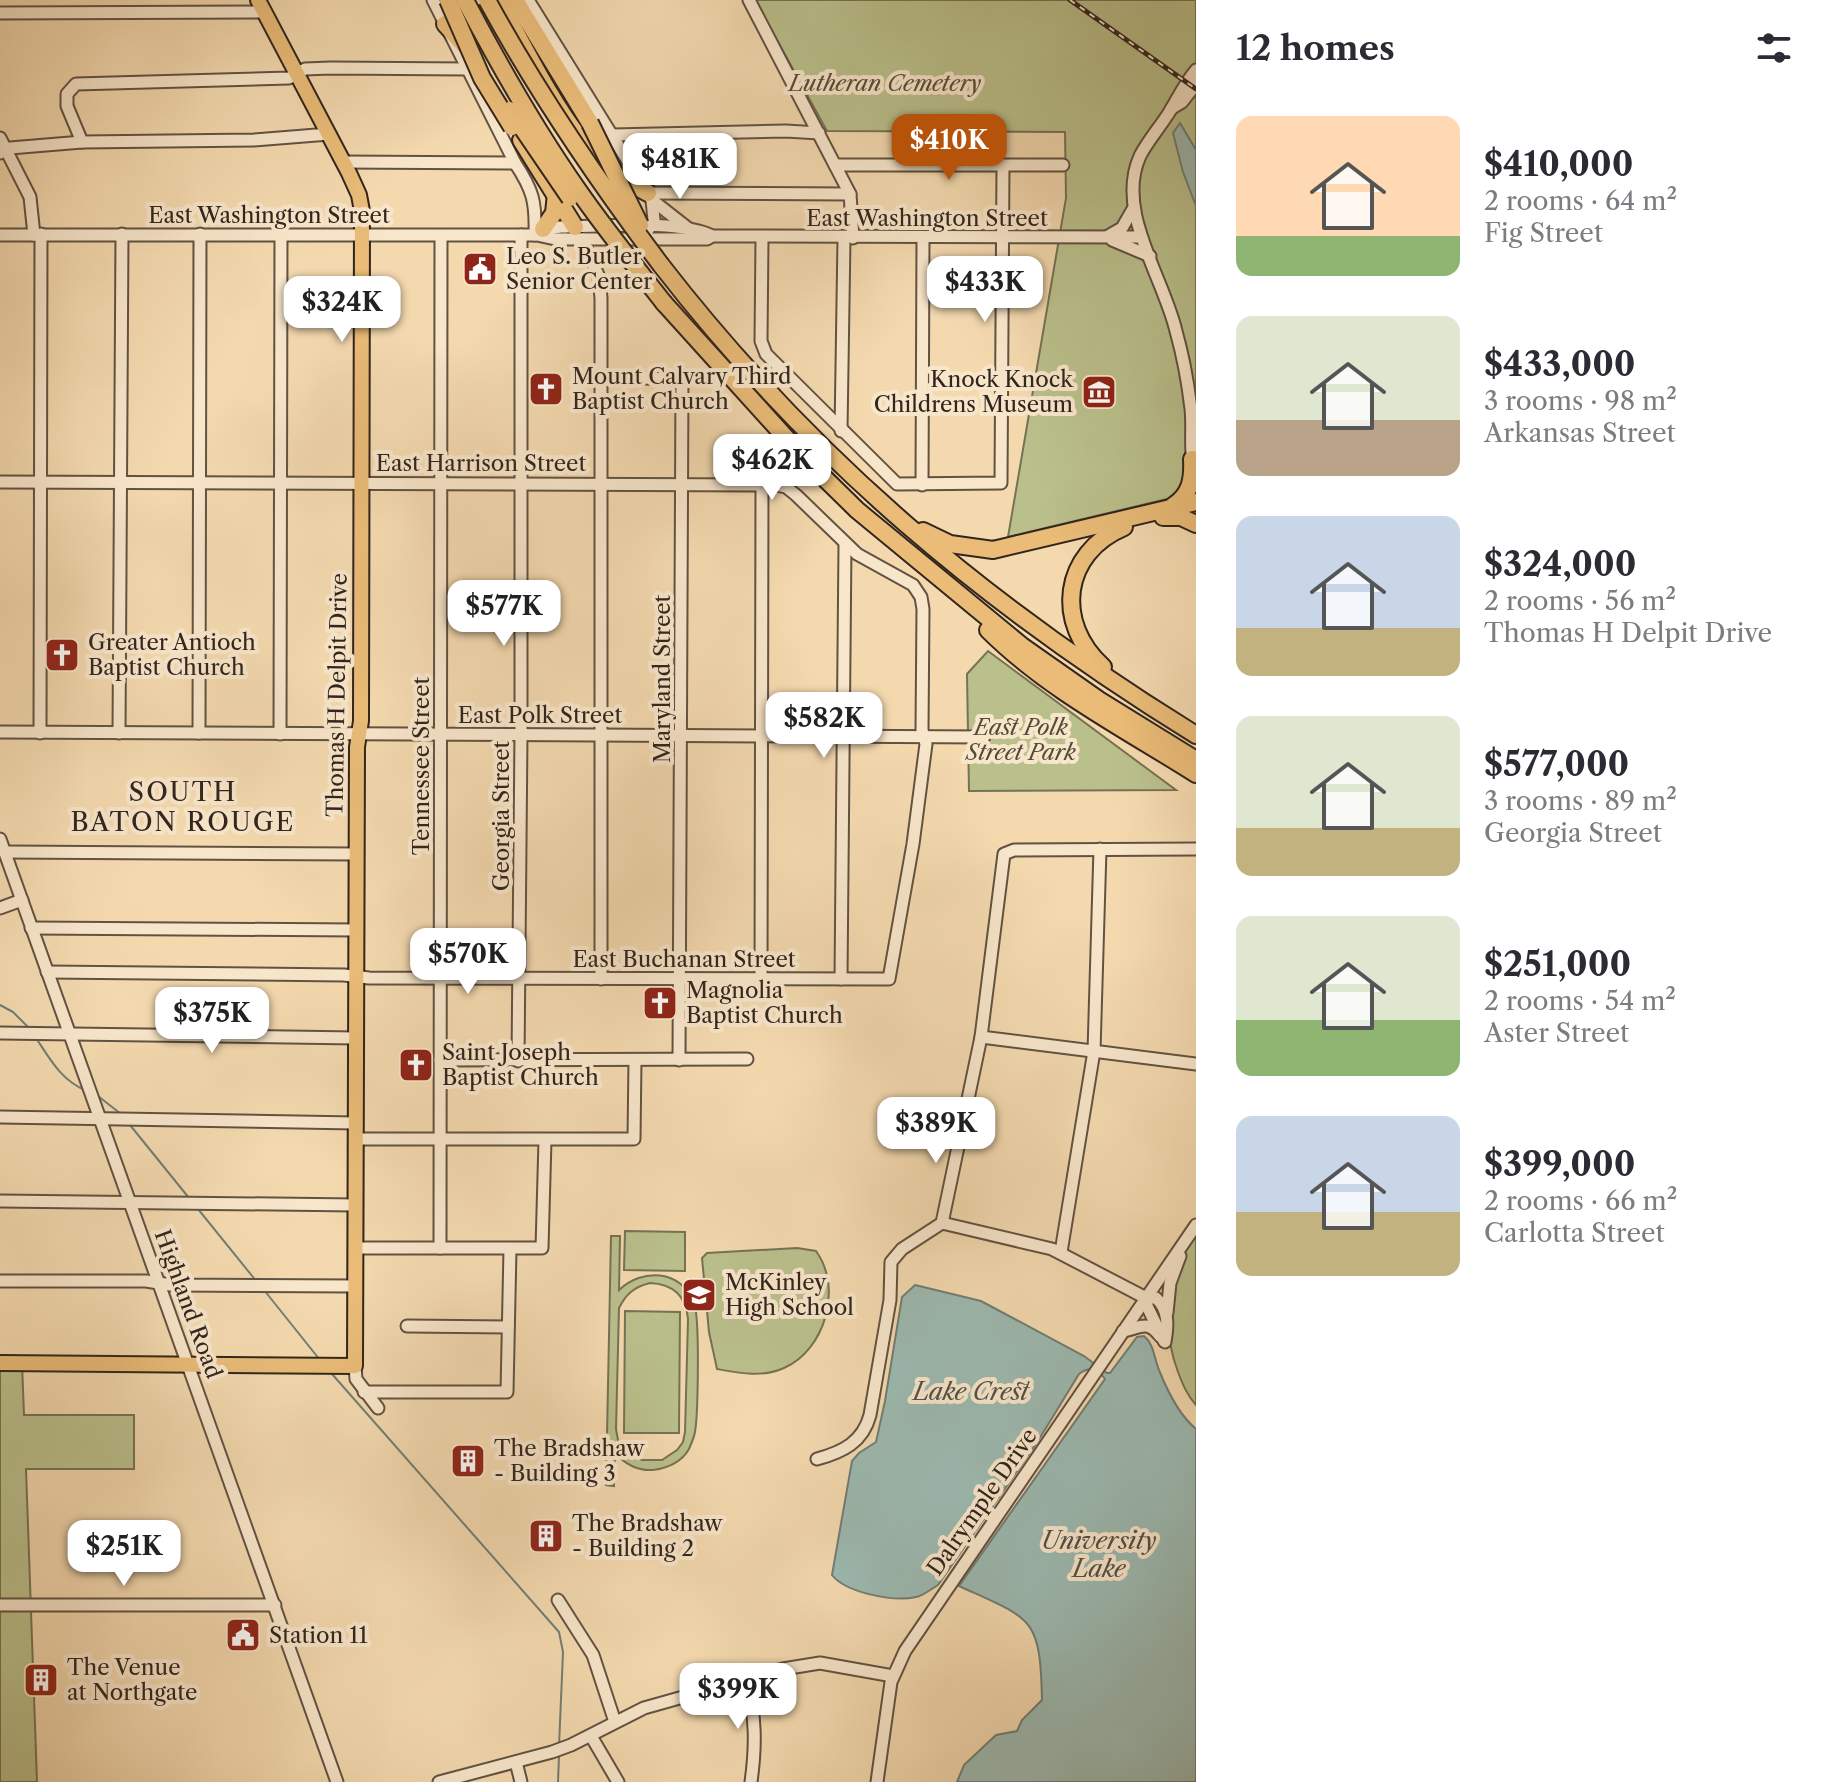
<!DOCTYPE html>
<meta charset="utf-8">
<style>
:root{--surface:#fff;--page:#f2f2f3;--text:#2b2b33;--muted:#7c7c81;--accent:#b45309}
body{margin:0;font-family:"Libre Caslon Text",serif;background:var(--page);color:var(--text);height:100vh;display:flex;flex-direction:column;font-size:30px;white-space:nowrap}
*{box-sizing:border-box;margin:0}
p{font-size:26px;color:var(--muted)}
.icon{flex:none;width:44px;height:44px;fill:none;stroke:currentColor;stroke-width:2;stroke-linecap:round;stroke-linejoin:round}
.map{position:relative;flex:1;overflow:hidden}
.sheet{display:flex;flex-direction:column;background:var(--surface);width:640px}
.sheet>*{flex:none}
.price{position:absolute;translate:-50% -68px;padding:0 18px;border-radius:16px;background:#fff;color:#222;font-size:26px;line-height:52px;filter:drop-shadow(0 2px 4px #0008)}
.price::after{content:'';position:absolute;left:50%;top:48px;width:24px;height:18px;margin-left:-12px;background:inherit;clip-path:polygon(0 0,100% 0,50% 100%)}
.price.active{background:var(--accent);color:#fff}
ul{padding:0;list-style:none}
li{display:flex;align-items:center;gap:24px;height:200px;padding:0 40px}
li span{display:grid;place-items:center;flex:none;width:224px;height:160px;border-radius:16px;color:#555}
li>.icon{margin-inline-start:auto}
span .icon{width:96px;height:96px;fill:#fffc;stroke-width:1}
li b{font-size:34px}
h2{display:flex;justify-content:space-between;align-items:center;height:96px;padding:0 40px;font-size:34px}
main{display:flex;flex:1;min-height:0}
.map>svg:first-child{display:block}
.green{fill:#bac08c;stroke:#767254;stroke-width:2;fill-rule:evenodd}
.water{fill:#9cb9b0;stroke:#717e75;stroke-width:2}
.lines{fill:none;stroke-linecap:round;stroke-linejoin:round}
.stream{stroke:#717e75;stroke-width:2}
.minor-casing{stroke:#625242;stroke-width:15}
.major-casing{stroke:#31251d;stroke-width:18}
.highway-casing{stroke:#31251d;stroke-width:20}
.minor{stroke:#f8e6cb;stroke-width:11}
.major{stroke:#eabc78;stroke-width:14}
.highway{stroke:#eabc78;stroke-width:16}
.rail-casing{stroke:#31251d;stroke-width:5}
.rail{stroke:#f8e6cb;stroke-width:2;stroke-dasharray:6;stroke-linecap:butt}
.highway-bridge-casing{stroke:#31251d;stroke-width:20;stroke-linecap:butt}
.highway-bridge{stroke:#eabc78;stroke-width:16}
.labels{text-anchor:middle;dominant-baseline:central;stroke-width:8;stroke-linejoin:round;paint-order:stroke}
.park-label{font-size:22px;font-style:italic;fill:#534c39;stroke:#f8e6cb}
.street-label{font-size:22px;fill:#31251d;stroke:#f8e6cb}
.poi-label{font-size:22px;fill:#31251d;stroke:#f8e6cb;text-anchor:start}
.water-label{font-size:24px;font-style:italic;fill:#515149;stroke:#f8e6cb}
.quarter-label{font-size:26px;letter-spacing:2px;fill:#31251d;stroke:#f8e6cb}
</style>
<main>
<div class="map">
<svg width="1196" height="1782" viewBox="0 0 1196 1782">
<rect width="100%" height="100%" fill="#f4d9af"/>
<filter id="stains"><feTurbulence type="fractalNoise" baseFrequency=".0025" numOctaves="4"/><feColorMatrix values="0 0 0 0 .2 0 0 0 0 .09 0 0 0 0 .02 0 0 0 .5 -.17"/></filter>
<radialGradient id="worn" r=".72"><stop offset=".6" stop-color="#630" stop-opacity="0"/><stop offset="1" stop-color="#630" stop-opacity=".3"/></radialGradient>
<!-- green -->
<g class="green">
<path d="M755,0H1196V492L1008,537L1066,198L1065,132L827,131Z"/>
<path d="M988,651L1176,790L969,791L967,674Z"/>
<path d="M1196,1223V1405C1187,1395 1183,1385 1178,1372C1159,1322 1169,1268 1196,1223Z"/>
<path d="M625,1231L685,1232V1271L624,1270Z"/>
<path d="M611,1236H620L619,1290C642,1268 681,1269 694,1303C700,1317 698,1414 695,1432C694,1438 691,1444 689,1449C681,1463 668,1468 653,1470C637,1471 625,1464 615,1453L614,1486L606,1485ZM650,1283C673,1284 686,1296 688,1319L685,1432L683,1442L677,1450L662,1460H642L631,1456L624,1449L618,1440L616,1429L619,1308C626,1294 634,1287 650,1283Z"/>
<path d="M797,1248L816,1251C843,1288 825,1350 784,1368C762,1378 739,1373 717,1369L709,1332L702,1258L707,1253Z"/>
<path d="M625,1311L680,1312L679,1433H624Z"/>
<path d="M0,1363H22L24,1415H134V1469H26L37,1782H0Z"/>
</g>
<!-- water -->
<g class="water">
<path d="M1180,123L1196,150V206L1183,172L1173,133Z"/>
<path d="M915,1285L981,1301L1084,1356L1107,1373H1110L1137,1337L1144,1336C1154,1344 1154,1358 1159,1370C1167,1390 1179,1415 1196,1429V1782H957L964,1765L996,1735L1017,1731L1022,1720L1042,1700C1040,1616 1033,1620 959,1586L1105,1379C1097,1368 1089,1366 1079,1374L1038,1441L938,1585C931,1589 923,1596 916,1597C894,1602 846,1593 832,1575L852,1461L859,1453L876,1442L885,1401L902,1297Z"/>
</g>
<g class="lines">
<!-- stream -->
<g class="stream">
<path d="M0,1005L13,1012L30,1029"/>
<path d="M36,1038C50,1059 61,1080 85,1090"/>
<path d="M98,1096L121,1114"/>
<path d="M130,1125L189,1198"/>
<path d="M198,1209L257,1282"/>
<path d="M264,1290L320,1360"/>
<path d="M332,1374L559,1632L563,1652L559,1746"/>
<path d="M558,1782L559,1756"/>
</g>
<!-- minor casing -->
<g class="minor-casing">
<g id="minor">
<path d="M433,0L515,163C533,190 536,202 535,235"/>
<path d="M528,0L652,200L689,229"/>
<path d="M749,0L850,194L853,238"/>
<path d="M0,13L265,12"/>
<path d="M1172,108L1182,102L1196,84"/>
<path d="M613,135L786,131L819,133"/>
<path d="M0,138L30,197L34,235"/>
<path d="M82,142L67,106V94L76,84L289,78L305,69L330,68L467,69"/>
<path d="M0,153L10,148L82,142L254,140L329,134"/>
<path d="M343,162L515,163"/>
<path d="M835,165H1063"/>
<path d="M648,193L850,194"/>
<path d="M543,230L560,227C599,227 679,219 712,236"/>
<path d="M646,233L654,220L652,200"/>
<path d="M0,235H537L555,239H707L712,236L1141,237"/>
<path d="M1108,236L1122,228L1133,209"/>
<path d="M762,238L761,341L766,354L897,484L1001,483L1003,165"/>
<path d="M582,239L599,277L601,298V979"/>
<path d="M1112,240L1150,256"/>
<path d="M602,377L682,379L679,1060"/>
<path d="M841,431L844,238"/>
<path d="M1193,463C1190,445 1193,427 1191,409C1188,383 1183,356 1176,331C1163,276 1115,211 1140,156C1148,140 1161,126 1170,111C1179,96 1185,83 1196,70"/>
<path d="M0,482L776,485L786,487L796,495L857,554L913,585L921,597L923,609L922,730L926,744L913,844L889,979L369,978L344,975L47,972"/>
<path d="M922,485L923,238"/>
<path d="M0,732L984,737"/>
<path d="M40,733L41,234"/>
<path d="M119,733L122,234"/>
<path d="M199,733L200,234"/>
<path d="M280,734L281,235"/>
<path d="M0,839L337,1782"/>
<path d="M5,852L357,854"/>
<path d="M0,908L22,900"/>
<path d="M31,928L357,930"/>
<path d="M761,979L762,484"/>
<path d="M841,979L845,544"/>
<path d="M0,1033L356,1038"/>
<path d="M981,1037L1196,1064"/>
<path d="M440,1060L747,1059"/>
<path d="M518,1061L521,734V235"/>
<path d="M0,1117L356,1123"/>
<path d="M356,1139H634L635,1060"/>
<path d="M0,1201L356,1205"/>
<path d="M942,1223L1052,1249L1146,1298H1156C1169,1310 1168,1326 1165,1342"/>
<path d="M356,1248H542L545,1140"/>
<path d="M440,1248L441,236"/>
<path d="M1061,1252L1094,1051L1100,849"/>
<path d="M0,1281H146L171,1285L356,1286"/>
<path d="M1146,1298L1147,1306L1164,1341"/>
<path d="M1167,1313L1170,1283L1180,1256"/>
<path d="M407,1326L508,1327"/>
<path d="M1123,1331C1139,1329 1146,1318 1160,1336"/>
<path d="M355,1366L356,1379L378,1408"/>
<path d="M364,1392H507L510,1249"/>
<path d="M817,1459C843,1452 863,1442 870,1415L890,1300L891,1262L902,1249L942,1223L981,1037L1004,854L1014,850L1196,849"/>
<path d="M558,1600L593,1655L615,1722"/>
<path d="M0,1605H275"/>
<path d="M746,1679C756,1715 756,1746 751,1782"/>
<path d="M591,1736L618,1782"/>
<path d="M516,1762L521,1782"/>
<path d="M439,1782L552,1752L571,1745L644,1708L783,1669L820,1663L893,1676"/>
<path d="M877,1782L891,1682L905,1651L1196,1225"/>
</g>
</g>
<!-- major casing -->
<g class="major-casing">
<path id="major" d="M0,1363L355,1366L357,747L361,721L362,211L359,195L349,173L258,0"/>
</g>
<!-- highway casing -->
<g class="highway-casing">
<g id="highway">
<path d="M499,0C523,46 564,128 601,162C615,174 632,185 648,193"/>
<path d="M515,0L590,123"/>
<path d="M445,24L468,49"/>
<path d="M521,140L575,227"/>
<path d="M543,229L554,213L556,194"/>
<path d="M661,265C812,460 987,606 1196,735"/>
<path d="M664,303L807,461L857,510L1022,646L1099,700L1196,760"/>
<path d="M1173,506C1191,494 1193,479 1192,459"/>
<path d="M1163,517H1181L1196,524"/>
<path d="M923,531L950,544L993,550L1196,502"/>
<path d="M988,630C1047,689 1125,729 1196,774"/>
<path d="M1103,667C1054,623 1062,553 1124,527"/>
</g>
</g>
<!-- minor -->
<use href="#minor" class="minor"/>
<!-- major -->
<use href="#major" class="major"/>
<!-- highway -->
<use href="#highway" class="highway"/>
<!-- rail casing -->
<g class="rail-casing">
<path id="rail" d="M1070,0L1196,89"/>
</g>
<!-- rail -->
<use href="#rail" class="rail"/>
<!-- highway-bridge casing -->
<g class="highway-bridge-casing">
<g id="highway-bridge">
<path d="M448,0L482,78L512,127"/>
<path d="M465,0C499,65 536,130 578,190C605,229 635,266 664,303"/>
<path d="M487,0C538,94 597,180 661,265"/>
<path d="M510,110L570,198"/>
<path d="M590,123L640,225"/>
</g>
</g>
<!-- highway-bridge -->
<use href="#highway-bridge" class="highway-bridge"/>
</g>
<!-- icons -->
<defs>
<g id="civic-square" transform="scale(1.8)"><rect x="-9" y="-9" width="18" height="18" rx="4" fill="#8f2418" stroke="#f8e6cb"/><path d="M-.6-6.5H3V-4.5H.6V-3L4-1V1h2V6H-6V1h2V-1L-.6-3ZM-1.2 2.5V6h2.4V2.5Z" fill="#fff"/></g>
<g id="church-square" transform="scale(1.8)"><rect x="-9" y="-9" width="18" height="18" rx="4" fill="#8f2418" stroke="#f8e6cb"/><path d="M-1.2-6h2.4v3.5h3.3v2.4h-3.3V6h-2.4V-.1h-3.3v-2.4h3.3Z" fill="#fff"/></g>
<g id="museum-square" transform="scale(1.8)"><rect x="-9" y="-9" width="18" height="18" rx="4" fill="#8f2418" stroke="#f8e6cb"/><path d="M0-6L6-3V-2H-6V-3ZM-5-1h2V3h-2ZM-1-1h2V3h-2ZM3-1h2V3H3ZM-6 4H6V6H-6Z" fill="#fff"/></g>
<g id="school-square" transform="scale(1.8)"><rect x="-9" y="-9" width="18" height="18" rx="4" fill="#8f2418" stroke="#f8e6cb"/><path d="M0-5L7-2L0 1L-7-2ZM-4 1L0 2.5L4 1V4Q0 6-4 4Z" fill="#fff"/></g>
<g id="building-square" transform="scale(1.8)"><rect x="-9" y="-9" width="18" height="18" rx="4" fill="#8f2418" stroke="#f8e6cb"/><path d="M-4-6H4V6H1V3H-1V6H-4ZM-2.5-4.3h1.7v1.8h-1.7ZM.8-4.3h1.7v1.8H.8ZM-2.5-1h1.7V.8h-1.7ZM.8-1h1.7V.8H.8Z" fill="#fff"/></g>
</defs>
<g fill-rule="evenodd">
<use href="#civic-square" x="480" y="269"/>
<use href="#church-square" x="546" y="389"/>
<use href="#museum-square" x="1099" y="392"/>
<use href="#church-square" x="62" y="655"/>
<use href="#church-square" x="660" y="1003"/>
<use href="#church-square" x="416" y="1065"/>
<use href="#school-square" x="699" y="1295"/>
<use href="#building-square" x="468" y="1461"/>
<use href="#building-square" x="546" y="1536"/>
<use href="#civic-square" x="243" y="1635"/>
<use href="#building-square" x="41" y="1680"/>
</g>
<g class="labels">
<!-- park labels -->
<g class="park-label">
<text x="885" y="83">Lutheran Cemetery</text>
<text x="1021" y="727">East Polk<tspan x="1021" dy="25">Street Park</tspan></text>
</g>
<!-- street labels -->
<g class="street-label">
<text x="269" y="215">East Washington Street</text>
<text x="927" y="218">East Washington Street</text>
<text x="481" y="463">East Harrison Street</text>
<text transform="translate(662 679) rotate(-90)">Maryland Street</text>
<text transform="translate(337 695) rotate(-89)">Thomas H Delpit Drive</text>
<text x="540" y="715">East Polk Street</text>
<text transform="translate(421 766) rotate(-90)">Tennessee Street</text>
<text transform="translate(501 816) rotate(-90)">Georgia Street</text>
<text x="684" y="959">East Buchanan Street</text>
<text transform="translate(188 1304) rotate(70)">Highland Road</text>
<text transform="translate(982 1502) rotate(-55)">Dalrymple Drive</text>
</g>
<!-- poi labels -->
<g class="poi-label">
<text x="506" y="256">Leo S. Butler<tspan x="506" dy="25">Senior Center</tspan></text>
<text x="572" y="376">Mount Calvary Third<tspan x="572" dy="25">Baptist Church</tspan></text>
<text x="1073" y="379" text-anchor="end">Knock Knock<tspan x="1073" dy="25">Childrens Museum</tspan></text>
<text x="88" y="642">Greater Antioch<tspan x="88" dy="25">Baptist Church</tspan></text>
<text x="686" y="990">Magnolia<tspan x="686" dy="25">Baptist Church</tspan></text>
<text x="442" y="1052">Saint Joseph<tspan x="442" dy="25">Baptist Church</tspan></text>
<text x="725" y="1282">McKinley<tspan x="725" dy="25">High School</tspan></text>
<text x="494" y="1448">The Bradshaw<tspan x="494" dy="25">- Building 3</tspan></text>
<text x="572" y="1523">The Bradshaw<tspan x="572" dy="25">- Building 2</tspan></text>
<text x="269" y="1635">Station 11</text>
<text x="67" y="1667">The Venue<tspan x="67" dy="25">at Northgate</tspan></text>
</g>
<!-- water labels -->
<g class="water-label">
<text x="971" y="1391">Lake Crest</text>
<text x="1099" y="1540">University<tspan x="1099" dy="28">Lake</tspan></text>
</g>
<!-- quarter labels -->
<g class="quarter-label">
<text x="183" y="792">SOUTH<tspan x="183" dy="30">BATON ROUGE</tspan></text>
</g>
</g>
<rect width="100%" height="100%" filter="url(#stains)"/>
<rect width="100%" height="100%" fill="url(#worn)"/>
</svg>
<b class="price active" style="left:949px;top:182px">$410K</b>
<b class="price" style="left:680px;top:201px">$481K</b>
<b class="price" style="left:985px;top:324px">$433K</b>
<b class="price" style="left:342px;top:344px">$324K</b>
<b class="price" style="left:772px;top:502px">$462K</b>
<b class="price" style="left:504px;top:648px">$577K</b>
<b class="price" style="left:824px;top:760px">$582K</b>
<b class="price" style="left:468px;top:996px">$570K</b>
<b class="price" style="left:212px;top:1055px">$375K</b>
<b class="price" style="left:936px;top:1165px">$389K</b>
<b class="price" style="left:124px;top:1588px">$251K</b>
<b class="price" style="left:738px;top:1731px">$399K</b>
</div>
<section class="sheet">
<h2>12 homes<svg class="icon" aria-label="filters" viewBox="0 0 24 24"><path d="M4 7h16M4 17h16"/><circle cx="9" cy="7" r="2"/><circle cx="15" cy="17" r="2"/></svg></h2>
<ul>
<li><span style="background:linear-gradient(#ffd9b3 75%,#8fb573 0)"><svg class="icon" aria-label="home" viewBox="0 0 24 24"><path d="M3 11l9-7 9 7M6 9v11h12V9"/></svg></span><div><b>$410,000</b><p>2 rooms · 64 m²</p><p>Fig Street</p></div></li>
<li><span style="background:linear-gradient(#dfe7d0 65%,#b9a48a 0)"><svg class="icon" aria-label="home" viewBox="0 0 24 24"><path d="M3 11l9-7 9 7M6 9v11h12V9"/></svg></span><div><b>$433,000</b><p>3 rooms · 98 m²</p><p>Arkansas Street</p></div></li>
<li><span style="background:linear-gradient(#c9d6e8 70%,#c2b280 0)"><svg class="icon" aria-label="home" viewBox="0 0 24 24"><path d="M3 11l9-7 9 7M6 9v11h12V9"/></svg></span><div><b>$324,000</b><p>2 rooms · 56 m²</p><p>Thomas H Delpit Drive</p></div></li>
<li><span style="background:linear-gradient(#dfe7d0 70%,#c2b280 0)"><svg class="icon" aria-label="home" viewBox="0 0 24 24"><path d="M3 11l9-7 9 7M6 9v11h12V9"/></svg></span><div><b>$577,000</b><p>3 rooms · 89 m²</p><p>Georgia Street</p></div></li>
<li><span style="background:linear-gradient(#dfe7d0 65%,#8fb573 0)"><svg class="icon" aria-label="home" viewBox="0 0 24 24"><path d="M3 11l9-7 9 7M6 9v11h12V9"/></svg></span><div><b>$251,000</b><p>2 rooms · 54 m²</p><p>Aster Street</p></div></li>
<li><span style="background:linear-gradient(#c9d6e8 60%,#c2b280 0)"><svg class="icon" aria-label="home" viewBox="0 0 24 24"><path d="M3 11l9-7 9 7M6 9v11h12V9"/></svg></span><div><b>$399,000</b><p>2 rooms · 66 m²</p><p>Carlotta Street</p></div></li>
</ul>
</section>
</main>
